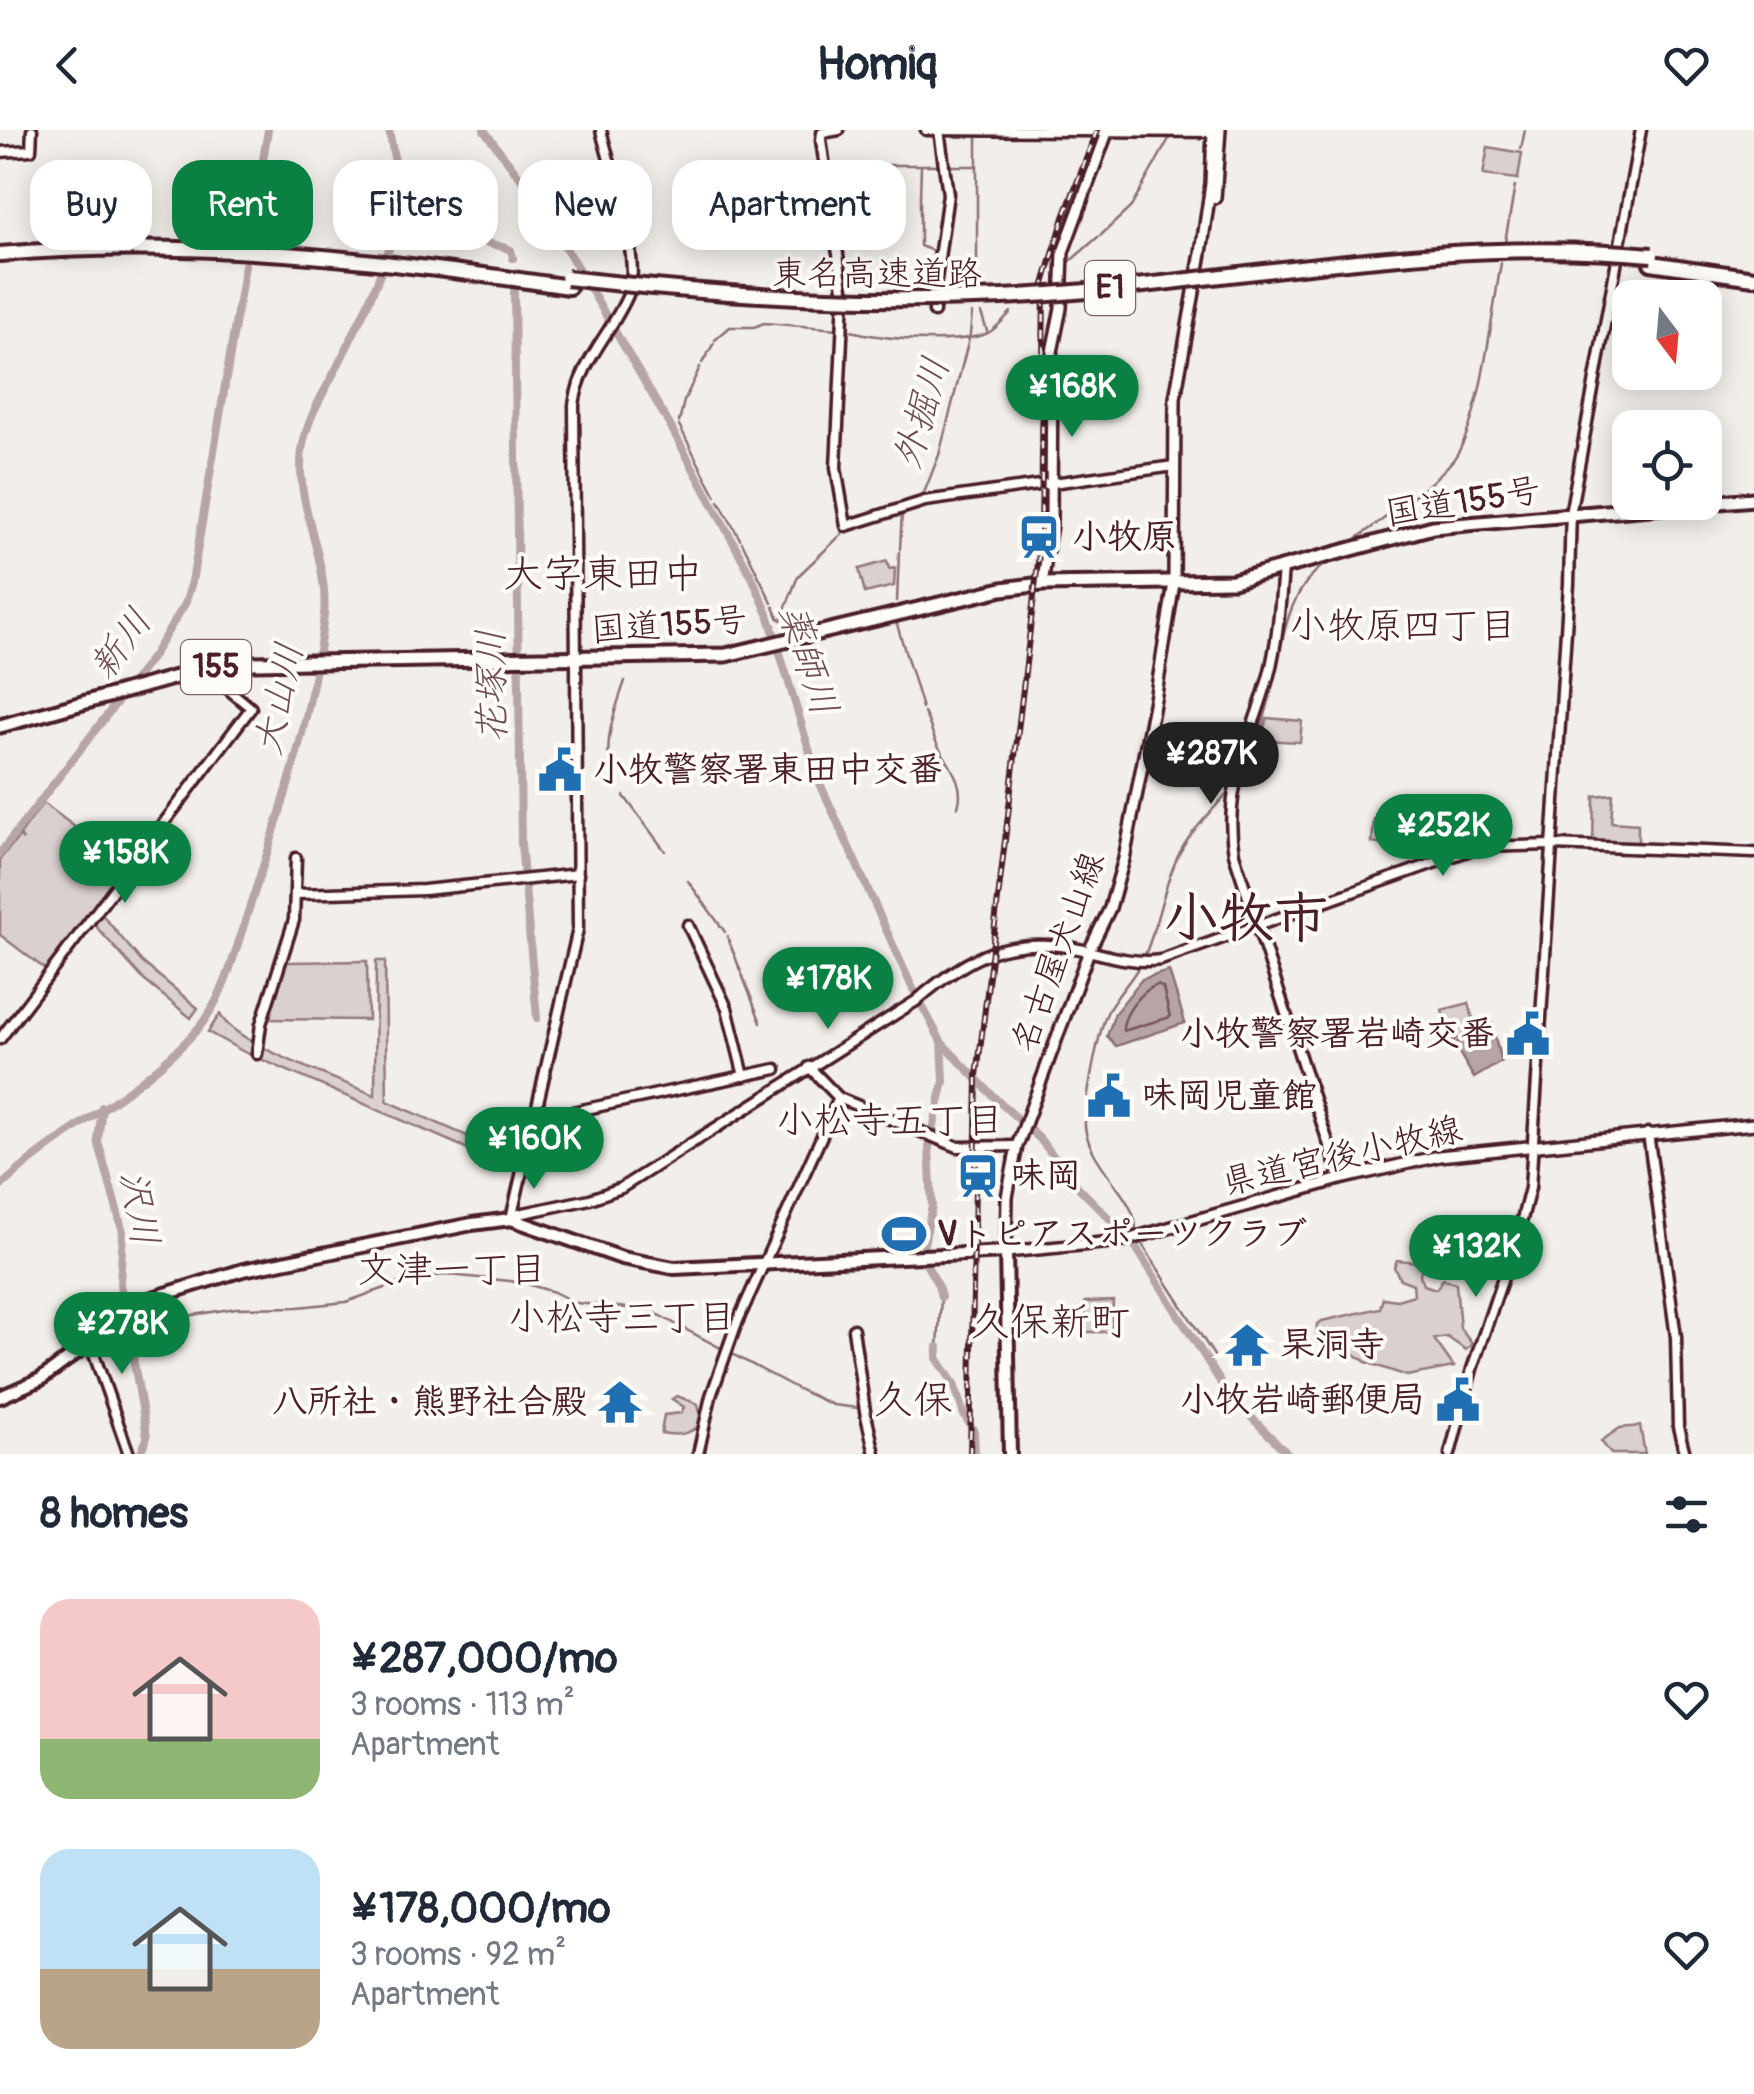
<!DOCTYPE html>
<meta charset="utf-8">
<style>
:root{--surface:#fff;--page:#f6f6f7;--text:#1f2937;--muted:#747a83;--accent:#0b8043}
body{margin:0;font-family:Pangolin,"Klee One",sans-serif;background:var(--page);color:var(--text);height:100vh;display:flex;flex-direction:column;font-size:38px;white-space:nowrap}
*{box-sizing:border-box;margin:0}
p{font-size:32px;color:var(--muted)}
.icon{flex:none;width:55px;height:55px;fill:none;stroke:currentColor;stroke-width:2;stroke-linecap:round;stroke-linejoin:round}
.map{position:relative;height:1324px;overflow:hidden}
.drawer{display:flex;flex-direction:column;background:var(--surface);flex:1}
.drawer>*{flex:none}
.top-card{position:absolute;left:30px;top:30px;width:1000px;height:90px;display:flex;gap:20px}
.needle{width:65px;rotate:164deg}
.tools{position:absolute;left:1612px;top:150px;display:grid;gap:20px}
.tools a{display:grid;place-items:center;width:110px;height:110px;border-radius:20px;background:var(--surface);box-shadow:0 5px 25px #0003;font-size:50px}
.price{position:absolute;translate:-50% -85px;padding:0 22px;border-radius:35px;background:var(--accent);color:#fff;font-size:32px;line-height:65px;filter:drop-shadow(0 2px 5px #0008)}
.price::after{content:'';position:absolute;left:50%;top:60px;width:30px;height:22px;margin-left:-15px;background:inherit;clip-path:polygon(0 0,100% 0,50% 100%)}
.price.active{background:#222;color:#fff}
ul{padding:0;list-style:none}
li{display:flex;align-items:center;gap:30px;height:250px;padding:0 40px}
li span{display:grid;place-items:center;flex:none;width:280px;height:200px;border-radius:30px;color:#555}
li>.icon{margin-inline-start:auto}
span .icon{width:120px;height:120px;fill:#fffc;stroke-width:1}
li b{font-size:42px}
h2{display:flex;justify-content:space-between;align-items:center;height:120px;padding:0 40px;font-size:42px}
.tag{padding:0 35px;border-radius:30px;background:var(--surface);box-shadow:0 5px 25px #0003;font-size:35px;line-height:90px}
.tag.active{background:var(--accent);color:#fff}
header{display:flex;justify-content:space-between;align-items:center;height:130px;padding:0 40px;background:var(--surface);font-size:45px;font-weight:800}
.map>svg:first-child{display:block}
.green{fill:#d9d0cf;stroke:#92787d;stroke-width:2.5}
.water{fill:#b7a5a6;stroke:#8b6f75;stroke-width:2.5}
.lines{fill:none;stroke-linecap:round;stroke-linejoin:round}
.shore{stroke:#76555c;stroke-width:2.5}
.stream{stroke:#8b6f75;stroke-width:2.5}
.river{stroke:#b7a5a6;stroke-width:8}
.tertiary-casing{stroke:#4a1f2b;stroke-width:15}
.secondary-casing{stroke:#4a1f2b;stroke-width:16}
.primary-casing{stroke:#4a1f2b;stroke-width:18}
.trunk-casing{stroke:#4a1f2b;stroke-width:19}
.motorway-casing{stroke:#4a1f2b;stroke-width:20}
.tertiary{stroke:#fdfcf7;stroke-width:8}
.secondary{stroke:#fdfcf7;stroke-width:9}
.primary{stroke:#fdfcf7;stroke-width:10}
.trunk{stroke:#fdfcf7;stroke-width:11}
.motorway{stroke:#fdfcf7;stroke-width:12}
.rail-casing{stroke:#4a1f2b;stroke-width:6}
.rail{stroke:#fdfcf7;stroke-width:2.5;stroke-dasharray:8;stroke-linecap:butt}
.motorway-bridge-casing{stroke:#4a1f2b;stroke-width:20;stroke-linecap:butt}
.motorway-bridge{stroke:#fdfcf7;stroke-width:12}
.labels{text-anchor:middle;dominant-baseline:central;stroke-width:8;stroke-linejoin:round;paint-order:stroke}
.shield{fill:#fdfcf7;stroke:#806168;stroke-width:2.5}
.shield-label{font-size:32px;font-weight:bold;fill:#4a1f2b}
.street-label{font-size:35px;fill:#4a1f2b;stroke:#fdfcf7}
.poi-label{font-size:35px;font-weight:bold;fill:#4a1f2b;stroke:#fdfcf7;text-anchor:start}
.water-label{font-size:38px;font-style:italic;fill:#704e56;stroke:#fdfcf7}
.neighbourhood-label{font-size:38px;fill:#4a1f2b;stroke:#fdfcf7}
.quarter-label{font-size:40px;fill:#4a1f2b;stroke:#fdfcf7}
.town-label{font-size:55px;font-weight:bold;fill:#4a1f2b;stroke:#fdfcf7}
</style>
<header><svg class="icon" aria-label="back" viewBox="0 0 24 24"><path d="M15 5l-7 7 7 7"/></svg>Homiq<svg class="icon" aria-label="heart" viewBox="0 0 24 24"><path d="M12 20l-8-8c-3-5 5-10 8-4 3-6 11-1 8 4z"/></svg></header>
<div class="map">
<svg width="1754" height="1324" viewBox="0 0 1754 1324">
<rect width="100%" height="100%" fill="#f2efeb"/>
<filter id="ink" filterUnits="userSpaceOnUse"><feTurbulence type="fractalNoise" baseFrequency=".01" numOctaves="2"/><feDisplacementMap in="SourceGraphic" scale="20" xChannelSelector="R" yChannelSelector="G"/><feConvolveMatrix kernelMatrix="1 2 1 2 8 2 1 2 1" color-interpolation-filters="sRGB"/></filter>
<g filter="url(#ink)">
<!-- green -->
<g class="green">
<path d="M1488,17L1522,23L1518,49L1483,45Z"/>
<path d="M887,431L889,439L895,438L894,456L865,463L859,439Z"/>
<path d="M1267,588L1302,591L1300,612L1260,610Z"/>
<path d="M1613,664L1611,692L1638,694V716L1593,714L1594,666Z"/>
<path d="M43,673L128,737L49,842L0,805V729L19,707L23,710L20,705Z"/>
<path d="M1374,689L1409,691L1407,719L1372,713Z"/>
<path d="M100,782L142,832L198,878L191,888L145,851L99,800L93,791Z"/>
<path d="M367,831L368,890L266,889L286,832Z"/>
<path d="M376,831H385L387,971L522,1030L519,1041L244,922L208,902L220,884C232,913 341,951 375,965Z"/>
<path d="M1469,873L1475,897L1451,912L1442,880Z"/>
<path d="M1423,1122L1456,1129L1457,1136L1432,1132L1422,1136L1420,1145L1424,1155L1436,1159L1443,1149L1456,1153L1460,1198L1472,1214L1466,1220L1447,1207L1434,1209L1454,1237L1407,1246L1366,1232L1346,1218L1316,1211L1317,1194L1322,1191L1380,1178L1383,1168L1397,1170L1414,1165L1413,1154L1400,1149L1394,1137L1397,1130L1419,1132Z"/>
<path d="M1113,1171L1112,1202H1086L1085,1172Z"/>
<path d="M677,1266L698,1274L702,1293C690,1305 677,1306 661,1303L664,1285L681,1283L684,1277L672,1269Z"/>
<path d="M1640,1296L1645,1324H1611L1601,1311L1620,1298Z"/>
</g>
<!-- water -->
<g class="water">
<path d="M1169,841L1185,893L1116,916L1107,906L1115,883L1142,849Z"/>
<path d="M1491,891L1501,932L1474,948L1454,914Z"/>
</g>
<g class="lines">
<!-- shore -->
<path class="shore" d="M1158,855L1163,858L1170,887L1123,901C1122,885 1142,859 1158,855Z"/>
<!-- stream -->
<g class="stream">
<path d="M1521,19L1525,0"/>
<path d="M889,35H919"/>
<path d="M948,36H975"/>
<path d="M920,68L921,35H941"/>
<path d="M920,70V116L936,122"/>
<path d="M1100,106L1131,77L1170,7"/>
<path d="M1505,112L1515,56"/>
<path d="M1067,134L1098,107"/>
<path d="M951,136L965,161"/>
<path d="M977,161V5"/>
<path d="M981,183L987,201"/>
<path d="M847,200C880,209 956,216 988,203C996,199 1005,188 1011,182"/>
<path d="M970,204L972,183"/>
<path d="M715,210L730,197H754L764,193L838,199"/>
<path d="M702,233L714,213"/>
<path d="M679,292L684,271L700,237"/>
<path d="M679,295L701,338"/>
<path d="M702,340L716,366"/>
<path d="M922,368L939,325L970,205"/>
<path d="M719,371L740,409"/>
<path d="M1356,409C1386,386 1429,359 1453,330C1481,295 1492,182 1501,133"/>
<path d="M742,412L772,473"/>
<path d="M900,419L902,382"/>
<path d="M897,471L899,422"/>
<path d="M774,477L779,489"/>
<path d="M781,490L798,446L842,404"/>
<path d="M896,491L922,578"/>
<path d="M773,498L775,495"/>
<path d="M924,583C930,593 932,604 937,614C948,634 966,653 958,677"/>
<path d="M1241,647C1254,619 1266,588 1272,558C1282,516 1285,466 1321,437"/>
<path d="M617,656C599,621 613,586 625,551"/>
<path d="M624,666L665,721"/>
<path d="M688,751L725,802"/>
<path d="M727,806L761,893"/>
<path d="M1136,1098C1136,1068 1089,1034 1085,997C1084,976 1098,903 1107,883C1117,863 1136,847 1145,825C1160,789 1165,742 1188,709C1199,693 1215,678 1228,662"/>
<path d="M1140,1111L1215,1227"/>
<path d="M151,1192L236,1178L298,1177L346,1172L416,1147L449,1145L520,1152L554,1162L576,1173L649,1180L800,1260L833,1275L858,1278"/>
<path d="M938,1217L941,1167"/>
</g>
<!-- river -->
<g class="river">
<path d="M484,0L537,70L594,165L672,299L752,447L768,484L818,649L912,857L942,913L944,951L929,1017L932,1076L923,1119"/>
<path d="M397,88L506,118L511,120L513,128"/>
<path d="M251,100L268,0"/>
<path d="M514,162L521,714L537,888"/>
<path d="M212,333L245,135"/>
<path d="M0,723L152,527L185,474L192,452L211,339"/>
<path d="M942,913L997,970L1039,1008L1079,1058L1132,1111L1228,1264L1288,1324"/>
<path d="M102,977L98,1011L123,1102L120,1154L147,1306"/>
<path d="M0,1057C60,1000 139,964 195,902C224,870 234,825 247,785C280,686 312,588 324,485C330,424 288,367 305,306C311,282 326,259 337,237C359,193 395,124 398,75C400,50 393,24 389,0"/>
<path d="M926,1134L938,1155L941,1167"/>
<path d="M938,1217L937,1228L954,1254L964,1285L974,1301L975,1324"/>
<path d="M140,1324L146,1311"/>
</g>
<!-- tertiary casing -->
<g class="tertiary-casing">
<g id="tertiary">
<path d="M839,0L822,3L821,10L844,165L836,338L846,396L925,371L1174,336"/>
<path d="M926,0L1215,2"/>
<path d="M0,22L31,20L32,0"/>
<path d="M934,182V164L948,64L939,0"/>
<path d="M1283,438C1280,474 1278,510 1269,545C1252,607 1222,658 1234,724L1340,1049"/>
<path d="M297,764L424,760L578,744"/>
<path d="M688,795L727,878L744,946"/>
<path d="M0,909L251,578L222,554L208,531"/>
<path d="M257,924L261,894L294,790L296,728"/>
<path d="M809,937L839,968L958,1017L1017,1016"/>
<path d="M534,990L776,939"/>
<path d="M1648,1003L1676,1207L1678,1297L1685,1324"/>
<path d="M511,1089L519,1084L590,1069L621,1058L916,871C970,824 1011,804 1084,820C1109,826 1135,834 1161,830L1479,717L1553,715L1754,723"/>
<path d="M511,1089L578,799L574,275C580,231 611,204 628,165C643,131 610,38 601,0"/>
<path d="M853,1199L865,1281L875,1324"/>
<path d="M90,1213L129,1324"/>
<path d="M698,1324L711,1266L736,1195L839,968"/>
<path d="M1450,1324L1472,1239L1520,1097L1530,1058L1569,454L1571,379L1641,0"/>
</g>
</g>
<!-- secondary casing -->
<g class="secondary-casing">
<g id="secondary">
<path d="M1213,0L1211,54L1201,123L1175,268L1174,453L1156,564L1124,729L1110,778L1089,821L1017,1016L1007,1067L1006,1122L1123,1111L1340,1049L1439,1026L1754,994"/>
<path d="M1215,68L1220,0"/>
<path d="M1042,454L1051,395L1052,222L1061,178L1063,122L1108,0"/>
</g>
</g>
<!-- primary casing -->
<g class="primary-casing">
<path id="primary" d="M0,1267L41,1249L149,1169L243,1140L472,1094L511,1089L622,1128L674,1138L1006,1122L1010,1324"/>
</g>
<!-- trunk casing -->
<g class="trunk-casing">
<path id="trunk" d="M0,596L212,537L253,533L726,525L1002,459L1042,454L1233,451L1433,397L1754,369"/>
</g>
<!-- motorway casing -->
<g class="motorway-casing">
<g id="motorway">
<path d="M0,124C191,108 380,129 569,157"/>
<path d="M1651,133L1754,148"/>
</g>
</g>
<!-- tertiary -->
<use href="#tertiary" class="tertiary"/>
<!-- secondary -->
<use href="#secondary" class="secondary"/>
<!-- primary -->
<use href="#primary" class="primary"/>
<!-- trunk -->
<use href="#trunk" class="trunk"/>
<!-- motorway -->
<use href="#motorway" class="motorway"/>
<!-- rail casing -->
<g class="rail-casing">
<path id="rail" d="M970,1324L977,946L1041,407L1044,154L1064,87L1097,0"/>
</g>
<!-- rail -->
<use href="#rail" class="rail"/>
<!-- motorway-bridge casing -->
<g class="motorway-bridge-casing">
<path id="motorway-bridge" d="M567,148C741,168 912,177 1087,161C1276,143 1462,107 1652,125"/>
</g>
<!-- motorway-bridge -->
<use href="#motorway-bridge" class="motorway-bridge"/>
</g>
</g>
<!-- icons -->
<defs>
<g id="station-bare" transform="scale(3.45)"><path d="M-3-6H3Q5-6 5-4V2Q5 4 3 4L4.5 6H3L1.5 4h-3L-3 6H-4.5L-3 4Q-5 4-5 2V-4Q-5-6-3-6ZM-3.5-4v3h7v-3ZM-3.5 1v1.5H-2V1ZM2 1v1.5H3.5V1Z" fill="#1f6fb2" stroke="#fdfcf7" stroke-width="2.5" paint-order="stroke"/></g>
<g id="civic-bare" transform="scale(3.45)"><path d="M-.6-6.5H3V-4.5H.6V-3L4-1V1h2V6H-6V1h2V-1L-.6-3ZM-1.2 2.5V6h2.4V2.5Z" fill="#1f6fb2" stroke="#fdfcf7" stroke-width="2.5" paint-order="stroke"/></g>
<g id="stadium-bare" transform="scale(3.45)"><path d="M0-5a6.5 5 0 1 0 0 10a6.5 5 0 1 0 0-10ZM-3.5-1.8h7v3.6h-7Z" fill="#1f6fb2" stroke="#fdfcf7" stroke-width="2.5" paint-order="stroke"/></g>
<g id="temple-bare" transform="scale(3.45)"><path d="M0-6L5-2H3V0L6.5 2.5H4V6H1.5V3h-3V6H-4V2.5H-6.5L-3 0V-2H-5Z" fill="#1f6fb2" stroke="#fdfcf7" stroke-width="2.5" paint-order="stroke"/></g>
</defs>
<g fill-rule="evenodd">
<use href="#station-bare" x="1039" y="407"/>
<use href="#civic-bare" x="560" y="640"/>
<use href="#civic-bare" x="1528" y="904"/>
<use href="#civic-bare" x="1109" y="966"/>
<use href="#station-bare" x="978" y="1046"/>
<use href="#stadium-bare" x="904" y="1104"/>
<use href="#temple-bare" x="1247" y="1215"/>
<use href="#civic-bare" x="1458" y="1270"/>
<use href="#temple-bare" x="620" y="1272"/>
</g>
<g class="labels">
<!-- shield labels -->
<g class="shield">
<rect x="1085" y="131" width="50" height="54" rx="8"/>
<rect x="181" y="510" width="70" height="54" rx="8"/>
</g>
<g class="shield-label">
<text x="1110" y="158">E1</text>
<text x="216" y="537">155</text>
</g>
<!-- street labels -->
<g class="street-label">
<text x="877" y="144">東名高速道路</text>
<text transform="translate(1463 372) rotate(-9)">国道155号</text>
<text transform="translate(669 495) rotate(-4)">国道155号</text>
<text transform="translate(1058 822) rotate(-70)">名古屋犬山線</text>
<text transform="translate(1342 1026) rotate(-13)">県道宮後小牧線</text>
</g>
<!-- poi labels -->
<g class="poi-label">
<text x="1072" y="407">小牧原</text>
<text x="593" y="640">小牧警察署東田中交番</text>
<text x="1495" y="904" text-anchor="end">小牧警察署岩崎交番</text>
<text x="1142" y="966">味岡児童館</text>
<text x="1011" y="1046">味岡</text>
<text x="937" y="1104">Vトピアスポーツクラブ</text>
<text x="1280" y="1215">杲洞寺</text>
<text x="1425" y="1270" text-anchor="end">小牧岩崎郵便局</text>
<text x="587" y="1272" text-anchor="end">八所社・熊野社合殿</text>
</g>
<!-- water labels -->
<g class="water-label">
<text transform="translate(922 283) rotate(-74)">外掘川</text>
<text transform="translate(121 514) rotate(-54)">新川</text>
<text transform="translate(808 530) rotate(72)">薬師川</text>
<text transform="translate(492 556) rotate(-91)">花塚川</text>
<text transform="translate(279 569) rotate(-78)">大山川</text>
<text transform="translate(139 1078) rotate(80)">沢川</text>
</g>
<!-- neighbourhood labels -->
<g class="neighbourhood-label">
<text x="1403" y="496">小牧原四丁目</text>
<text x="890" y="991">小松寺五丁目</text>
<text x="452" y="1140">文津一丁目</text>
<text x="622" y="1188">小松寺三丁目</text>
</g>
<!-- quarter labels -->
<g class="quarter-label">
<text x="603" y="444">大字東田中</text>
<text x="1050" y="1192">久保新町</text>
<text x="913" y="1270">久保</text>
</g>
<!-- town labels -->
<g class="town-label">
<text x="1246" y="788">小牧市</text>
</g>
</g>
</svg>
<div class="tools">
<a><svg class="needle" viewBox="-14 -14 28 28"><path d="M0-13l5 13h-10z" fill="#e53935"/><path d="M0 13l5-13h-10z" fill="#747a83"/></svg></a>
<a><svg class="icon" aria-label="locate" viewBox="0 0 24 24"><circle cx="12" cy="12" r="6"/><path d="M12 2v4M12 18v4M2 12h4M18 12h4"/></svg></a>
</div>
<b class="price" style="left:1072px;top:310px">¥168K</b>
<b class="price active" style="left:1211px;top:677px">¥287K</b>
<b class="price" style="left:1443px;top:749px">¥252K</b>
<b class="price" style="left:125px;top:776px">¥158K</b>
<b class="price" style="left:828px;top:902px">¥178K</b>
<b class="price" style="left:534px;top:1062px">¥160K</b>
<b class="price" style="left:1476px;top:1170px">¥132K</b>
<b class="price" style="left:122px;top:1247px">¥278K</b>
<div class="top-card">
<a class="tag">Buy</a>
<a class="tag active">Rent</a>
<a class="tag">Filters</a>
<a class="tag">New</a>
<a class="tag">Apartment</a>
</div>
</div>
<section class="drawer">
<h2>8 homes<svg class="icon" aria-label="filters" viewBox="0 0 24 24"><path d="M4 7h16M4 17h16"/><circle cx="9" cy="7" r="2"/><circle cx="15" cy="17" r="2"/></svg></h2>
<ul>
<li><span style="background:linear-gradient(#f6c9c9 70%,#8fb573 0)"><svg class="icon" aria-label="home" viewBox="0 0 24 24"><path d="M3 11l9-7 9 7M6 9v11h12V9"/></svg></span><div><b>¥287,000/mo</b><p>3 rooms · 113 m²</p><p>Apartment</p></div><svg class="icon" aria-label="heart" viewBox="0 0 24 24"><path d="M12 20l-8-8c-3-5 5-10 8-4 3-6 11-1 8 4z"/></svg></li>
<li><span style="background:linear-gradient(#bfe0f5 60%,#b9a48a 0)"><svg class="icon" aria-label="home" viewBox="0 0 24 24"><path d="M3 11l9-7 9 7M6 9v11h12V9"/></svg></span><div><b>¥178,000/mo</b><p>3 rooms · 92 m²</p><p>Apartment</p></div><svg class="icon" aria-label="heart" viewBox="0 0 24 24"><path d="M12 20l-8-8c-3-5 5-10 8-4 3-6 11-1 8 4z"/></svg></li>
</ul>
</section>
